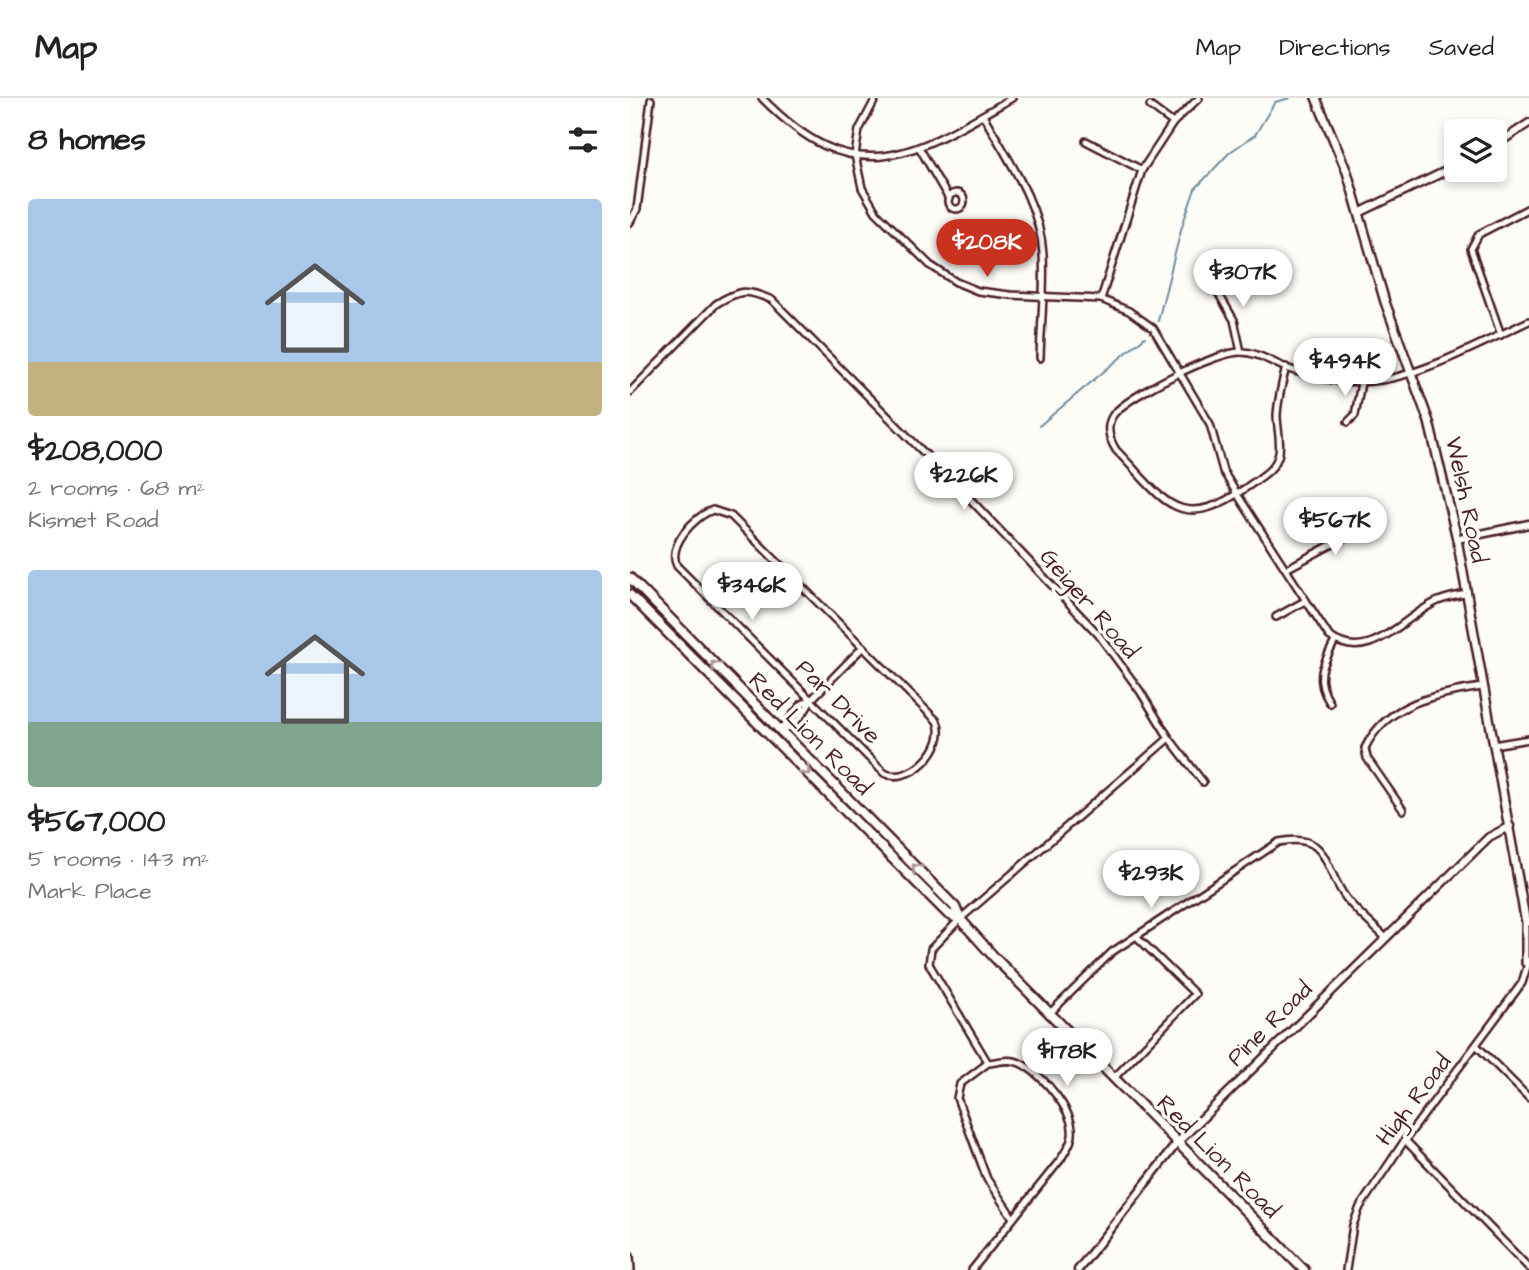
<!DOCTYPE html>
<meta charset="utf-8">
<style>
:root{--surface:#fff;--page:#f6f6f6;--text:#222;--muted:#767676;--line:#e0e0e0;--accent:#c8321e}
body{margin:0;font-family:"Architects Daughter",sans-serif;background:var(--page);color:var(--text);height:100vh;display:flex;flex-direction:column;font-size:26px;white-space:nowrap}
*{box-sizing:border-box;margin:0}
p{font-size:23px;color:var(--muted)}
.icon{flex:none;width:38px;height:38px;fill:none;stroke:currentColor;stroke-width:2;stroke-linecap:round;stroke-linejoin:round}
.map{position:relative;flex:1;overflow:hidden}
.details{display:flex;flex-direction:column;background:var(--surface);width:630px}
.details>*{flex:none}
.fabs{position:absolute;left:814px;top:21px;display:grid;gap:14px}
.fabs a{display:grid;place-items:center;width:63px;height:63px;border-radius:7px;background:var(--surface);box-shadow:0 4px 10px #0003;font-size:35px}
.price{position:absolute;translate:-50% -60px;padding:0 16px;border-radius:24px;background:#fff;color:#222;font-size:23px;line-height:46px;filter:drop-shadow(0 2px 4px #0008)}
.price::after{content:'';position:absolute;left:50%;top:42px;width:21px;height:16px;margin-left:-10px;background:inherit;clip-path:polygon(0 0,100% 0,50% 100%)}
.price.current{background:var(--accent);color:#fff}
ul{padding:0;list-style:none}
li{display:grid;align-content:center;gap:14px;height:371px;padding:0 28px}
li span{display:grid;place-items:center;height:217px;border-radius:7px;color:#555}
li>.icon{margin-inline-start:auto}
span .icon{width:126px;height:126px;fill:#fffc;stroke-width:1}
li b{font-size:30px}
h2{display:flex;justify-content:space-between;align-items:center;height:84px;padding:0 28px;font-size:30px}
header{display:flex;align-items:center;gap:42px;box-sizing:border-box;height:98px;padding:0 35px;background:var(--surface);border-bottom:2px solid var(--line)}
header strong{font-size:33px}
nav{display:flex;gap:38px;margin-inline-start:auto;font-size:24px}
main{display:flex;flex:1;min-height:0}
.map>svg:first-child{display:block}
.lines{fill:none;stroke-linecap:round;stroke-linejoin:round}
.stream{stroke:#6f8d9b;stroke-width:2}
.minor-casing{stroke:#4a1f2b;stroke-width:10}
.tertiary-casing{stroke:#4a1f2b;stroke-width:11}
.secondary-casing{stroke:#4a1f2b;stroke-width:12}
.primary-casing{stroke:#4a1f2b;stroke-width:13}
.minor{stroke:#fdfcf7;stroke-width:5}
.tertiary{stroke:#fdfcf7;stroke-width:6}
.secondary{stroke:#fdfcf7;stroke-width:7}
.primary{stroke:#fdfcf7;stroke-width:8}
.oneway{stroke:#ac999b}
.labels{text-anchor:middle;dominant-baseline:central;stroke-width:7;stroke-linejoin:round;paint-order:stroke}
.street-label{font-size:24px;fill:#4a1f2b;stroke:#fdfcf7}
</style>
<header>
<strong>Map</strong>
<nav><a>Map</a><a>Directions</a><a>Saved</a></nav>
</header>
<main>
<section class="details">
<h2>8 homes<svg class="icon" aria-label="filters" viewBox="0 0 24 24"><path d="M4 7h16M4 17h16"/><circle cx="9" cy="7" r="2"/><circle cx="15" cy="17" r="2"/></svg></h2>
<ul>
<li><span style="background:linear-gradient(#a9c7e8 75%,#c2b280 0)"><svg class="icon" aria-label="home" viewBox="0 0 24 24"><path d="M3 11l9-7 9 7M6 9v11h12V9"/></svg></span><div><b>$208,000</b><p>2 rooms · 68 m²</p><p>Kismet Road</p></div></li>
<li><span style="background:linear-gradient(#a9c7e8 70%,#7fa58c 0)"><svg class="icon" aria-label="home" viewBox="0 0 24 24"><path d="M3 11l9-7 9 7M6 9v11h12V9"/></svg></span><div><b>$567,000</b><p>5 rooms · 143 m²</p><p>Mark Place</p></div></li>
</ul>
</section>
<div class="map">
<svg width="899" height="1172" viewBox="0 0 899 1172">
<rect width="100%" height="100%" fill="#fdfcf7"/>
<filter id="ink" filterUnits="userSpaceOnUse"><feTurbulence type="fractalNoise" baseFrequency=".0143" numOctaves="2"/><feDisplacementMap in="SourceGraphic" scale="14" xChannelSelector="R" yChannelSelector="G"/><feConvolveMatrix kernelMatrix="1 2 1 2 8 2 1 2 1" color-interpolation-filters="sRGB"/></filter>
<g filter="url(#ink)">
<g class="lines">
<!-- stream -->
<g class="stream">
<path d="M528,223L552,128L565,91L600,54L625,37L645,4L660,0"/>
<path d="M409,328L515,239"/>
</g>
<!-- minor casing -->
<g class="minor-casing">
<g id="minor">
<path d="M132,0C226,96 282,58 382,0"/>
<path d="M246,0L229,32L225,57L232,90L246,114L300,167L326,184L348,193L380,197L471,201L499,213L523,230L580,326L593,373L607,396L699,538C738,567 770,522 804,505C813,500 825,498 835,496"/>
<path d="M520,8L543,25"/>
<path d="M353,17C377,60 410,105 413,156C415,190 411,225 410,260"/>
<path d="M456,43L512,72"/>
<path d="M290,51L319,101"/>
<circle cx="326" cy="103" r="8"/>
<path d="M0,124L7,111L21,2"/>
<path d="M580,181L604,222L611,254"/>
<path d="M471,201L512,72L543,25L569,0"/>
<path d="M871,237L841,151L849,136L899,110"/>
<path d="M656,269C652,285 648,301 647,317C647,329 651,343 649,355C646,372 629,380 617,389C548,438 534,401 486,352C479,341 475,329 483,317C497,298 587,253 611,254C627,254 641,264 656,270C685,280 720,287 751,282C795,276 858,242 899,223"/>
<path d="M0,294L86,206C110,191 117,191 142,202L341,402L468,536L510,593L539,640L573,684"/>
<path d="M718,324L725,317L731,285"/>
<path d="M83,412L101,418L307,623C319,649 279,688 254,675L47,468C37,448 64,418 83,412Z"/>
<path d="M656,471L744,424"/>
<path d="M646,519L675,503"/>
<path d="M700,605C684,581 693,566 705,543"/>
<path d="M150,633L172,606L181,602L233,549"/>
<path d="M150,634C163,629 176,614 181,602"/>
<path d="M863,647L899,641"/>
<path d="M773,712L737,660L735,650C757,604 808,596 852,589"/>
<path d="M895,865V820"/>
<path d="M420,915L482,854L649,744C700,734 693,770 716,800C727,815 743,827 756,840"/>
<path d="M847,948L899,1000"/>
<path d="M358,965L330,986L327,1000L357,1081L383,1120"/>
<path d="M484,980L565,896L506,838"/>
<path d="M775,1042L899,1170"/>
<path d="M0,1158L1,1172"/>
<path d="M342,1172L431,1061C434,1055 439,1049 441,1042C449,1017 412,975 390,965C380,960 368,964 358,965L299,866L301,851L330,821L539,640"/>
<path d="M716,1172L723,1127L730,1109L775,1042L892,885L899,862"/>
</g>
</g>
<!-- tertiary casing -->
<g class="tertiary-casing">
<g id="tertiary">
<path d="M864,48L899,25"/>
<path d="M731,114L826,68"/>
<path d="M827,441L899,426"/>
<path d="M448,1172L547,1045L859,739L880,728"/>
</g>
</g>
<!-- secondary casing -->
<g class="secondary-casing">
<path id="secondary" d="M686,0L717,74L755,204L799,324L827,441L895,820L899,824"/>
</g>
<!-- primary casing -->
<g class="primary-casing">
<g id="primary">
<path d="M0,480L325,809L330,821L365,860L674,1172"/>
<path d="M0,497L318,816L330,821"/>
</g>
</g>
<!-- minor -->
<use href="#minor" class="minor"/>
<!-- tertiary -->
<use href="#tertiary" class="tertiary"/>
<!-- secondary -->
<use href="#secondary" class="secondary"/>
<!-- primary -->
<use href="#primary" class="primary"/>
</g>
<!-- one-way arrows -->
<defs><path id="oneway-chevron" d="M-2-3.5L2.5 0L-2 3.5" fill="none" stroke-width="1.6" stroke-linecap="round" stroke-linejoin="round" transform="scale(1.75)"/></defs>
<g class="oneway">
<use href="#oneway-chevron" transform="translate(85 567) rotate(-134)"/>
<use href="#oneway-chevron" transform="translate(176 673) rotate(45)"/>
<use href="#oneway-chevron" transform="translate(286 770) rotate(-134)"/>
</g>
</g>
<g class="labels">
<!-- street labels -->
<g class="street-label">
<text transform="translate(836 402) rotate(78)">Welsh Road</text>
<text transform="translate(459 506) rotate(49)">Geiger Road</text>
<text transform="translate(208 604) rotate(45)">Par Drive</text>
<text transform="translate(180 636) rotate(45)">Red Lion Road</text>
<text transform="translate(640 926) rotate(-45)">Pine Road</text>
<text transform="translate(784 1002) rotate(-53)">High Road</text>
<text transform="translate(588 1059) rotate(45)">Red Lion Road</text>
</g>
</g>
</svg>
<div class="fabs">
<a><svg class="icon" aria-label="layers" viewBox="0 0 24 24"><path d="M12 4l9 5-9 5-9-5zM3 14l9 5 9-5"/></svg></a>
</div>
<b class="price current" style="left:357px;top:181px">$208K</b>
<b class="price" style="left:613px;top:211px">$307K</b>
<b class="price" style="left:715px;top:300px">$494K</b>
<b class="price" style="left:334px;top:414px">$226K</b>
<b class="price" style="left:705px;top:459px">$567K</b>
<b class="price" style="left:122px;top:524px">$346K</b>
<b class="price" style="left:521px;top:812px">$293K</b>
<b class="price" style="left:437px;top:990px">$178K</b>
</div>
</main>
